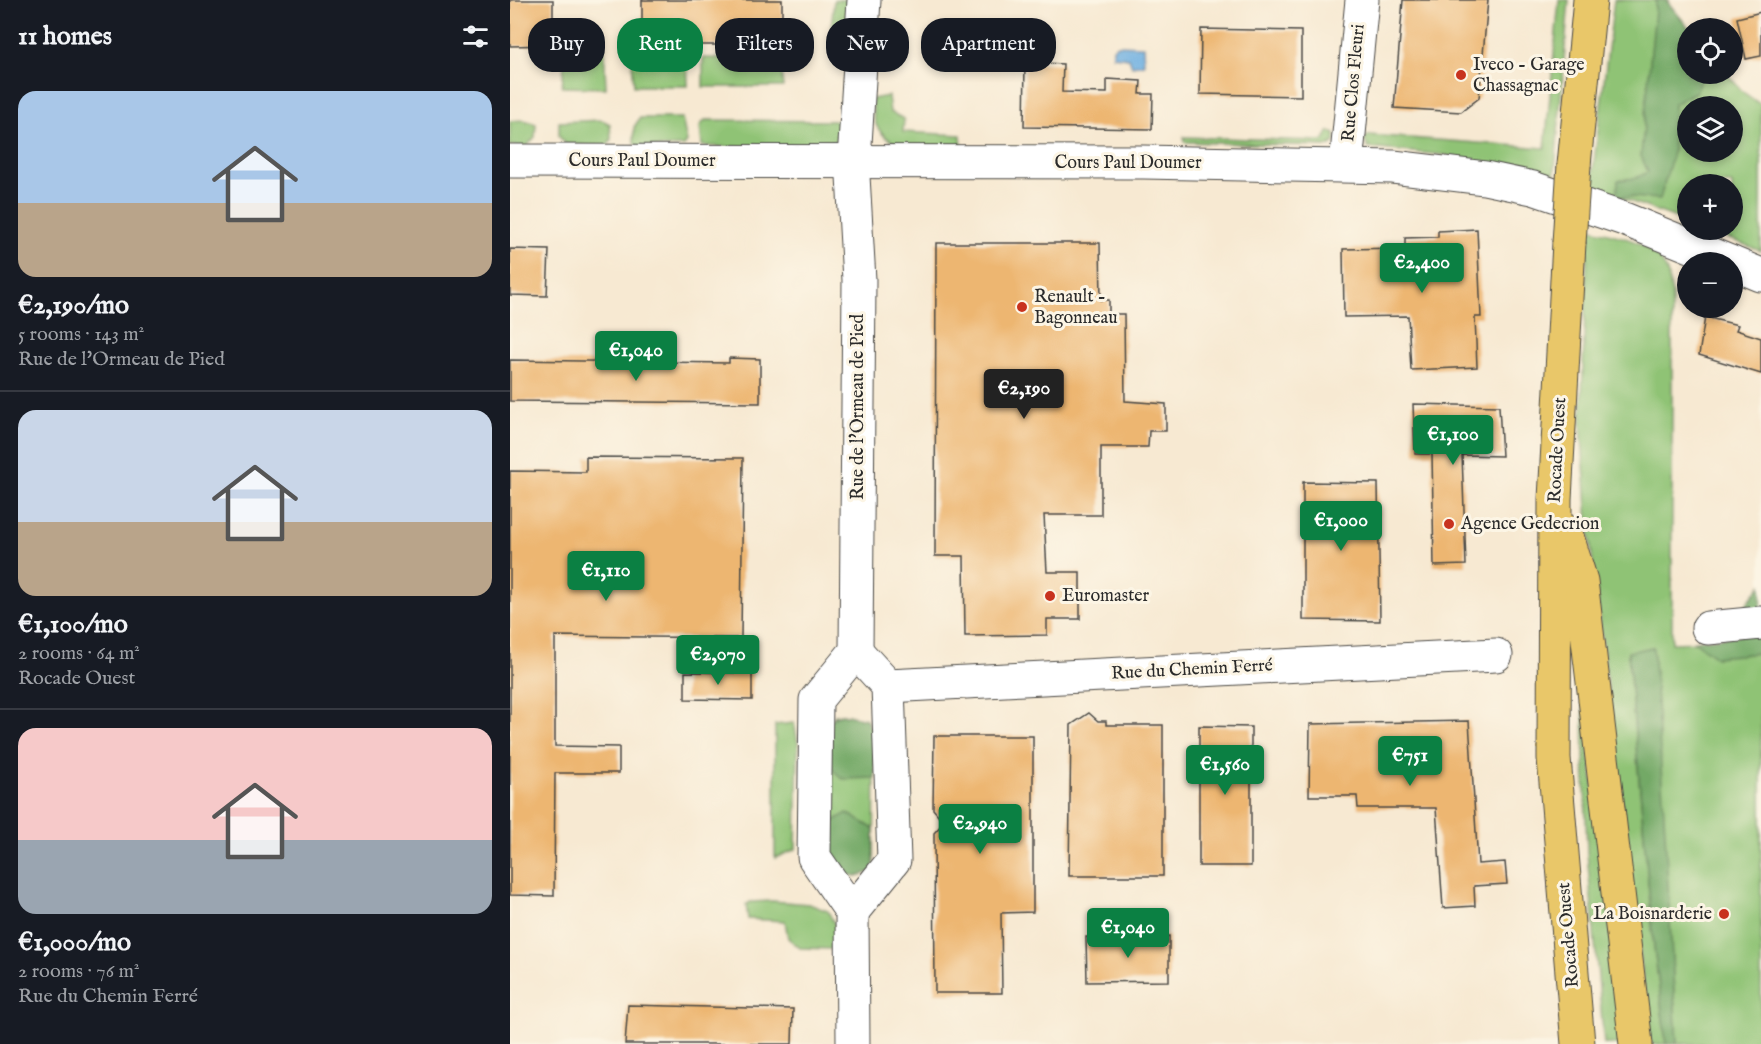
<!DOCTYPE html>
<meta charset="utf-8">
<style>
:root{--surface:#171b24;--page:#242831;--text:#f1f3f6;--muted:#9ea1a6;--line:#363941;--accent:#0b8043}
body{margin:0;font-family:"IM FELL English",serif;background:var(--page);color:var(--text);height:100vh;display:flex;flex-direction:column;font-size:22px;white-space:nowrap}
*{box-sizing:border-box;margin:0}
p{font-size:20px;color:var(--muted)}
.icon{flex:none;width:33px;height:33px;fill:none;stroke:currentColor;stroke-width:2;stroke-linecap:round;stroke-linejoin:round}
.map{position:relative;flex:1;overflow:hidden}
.sheet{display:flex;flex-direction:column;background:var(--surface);width:510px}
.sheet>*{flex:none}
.banner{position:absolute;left:18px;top:18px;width:570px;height:54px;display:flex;gap:12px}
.controls{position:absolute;left:1167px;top:18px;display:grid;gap:12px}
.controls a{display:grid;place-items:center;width:66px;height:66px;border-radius:50%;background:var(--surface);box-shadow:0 3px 9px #0003;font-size:30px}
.price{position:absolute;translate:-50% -51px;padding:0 14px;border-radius:6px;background:var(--accent);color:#fff;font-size:20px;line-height:39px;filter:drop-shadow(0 2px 3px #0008)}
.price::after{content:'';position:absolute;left:50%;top:36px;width:18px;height:14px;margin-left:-9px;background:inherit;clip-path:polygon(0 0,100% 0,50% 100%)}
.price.active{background:#222;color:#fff}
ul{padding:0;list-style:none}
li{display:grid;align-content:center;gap:12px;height:318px;padding:0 18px}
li+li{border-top:2px solid var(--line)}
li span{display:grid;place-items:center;height:186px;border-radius:18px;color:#555}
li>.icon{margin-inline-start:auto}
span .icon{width:108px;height:108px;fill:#fffc;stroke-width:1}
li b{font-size:26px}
h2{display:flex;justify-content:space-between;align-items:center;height:72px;padding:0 18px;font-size:26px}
.chip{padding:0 21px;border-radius:24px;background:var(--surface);box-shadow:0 3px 9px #0003;font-size:21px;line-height:54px}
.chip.active{background:var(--accent);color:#fff}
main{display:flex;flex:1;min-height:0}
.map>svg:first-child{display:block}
.green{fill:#8fc375;stroke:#5d7750;stroke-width:1.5;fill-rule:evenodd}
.forest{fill:#73a966;stroke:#4f6a48;stroke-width:1.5}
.water{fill:#6dafe1;stroke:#4c6d86;stroke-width:1.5}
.building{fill:#edb671}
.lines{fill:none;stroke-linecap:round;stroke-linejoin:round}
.minor-casing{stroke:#4a4844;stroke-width:35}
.major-casing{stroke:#4a4844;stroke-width:35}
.minor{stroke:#fff;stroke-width:33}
.major{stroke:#e9c769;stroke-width:33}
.major-bridge-casing{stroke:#4a4844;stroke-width:35;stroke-linecap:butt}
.major-bridge{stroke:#e9c769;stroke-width:33}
.poi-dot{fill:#c8321e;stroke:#fcf5e5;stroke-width:2}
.labels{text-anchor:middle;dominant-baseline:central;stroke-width:6;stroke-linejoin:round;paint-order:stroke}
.poi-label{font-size:18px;fill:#2b2b2b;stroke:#fcf5e5;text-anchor:start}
.street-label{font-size:18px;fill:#2b2b2b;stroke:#fcf5e5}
</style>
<main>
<section class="sheet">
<h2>11 homes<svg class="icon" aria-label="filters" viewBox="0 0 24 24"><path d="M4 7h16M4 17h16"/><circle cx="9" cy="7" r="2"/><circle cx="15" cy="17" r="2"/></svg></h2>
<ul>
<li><span style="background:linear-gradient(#a9c7e8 60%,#b9a48a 0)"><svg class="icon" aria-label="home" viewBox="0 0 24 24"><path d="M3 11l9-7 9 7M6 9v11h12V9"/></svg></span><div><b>€2,190/mo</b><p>5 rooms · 143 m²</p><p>Rue de l'Ormeau de Pied</p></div></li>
<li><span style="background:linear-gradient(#c9d6e8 60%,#b9a48a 0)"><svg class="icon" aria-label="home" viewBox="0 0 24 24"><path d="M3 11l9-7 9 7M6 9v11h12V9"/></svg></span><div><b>€1,100/mo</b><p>2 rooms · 64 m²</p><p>Rocade Ouest</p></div></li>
<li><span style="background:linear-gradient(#f6c9c9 60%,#9aa5b1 0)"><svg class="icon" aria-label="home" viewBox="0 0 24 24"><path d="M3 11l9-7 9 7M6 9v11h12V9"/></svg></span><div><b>€1,000/mo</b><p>2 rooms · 76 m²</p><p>Rue du Chemin Ferré</p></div></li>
</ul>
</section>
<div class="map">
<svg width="1251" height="1044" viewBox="0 0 1251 1044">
<rect width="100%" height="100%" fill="#fcf5e5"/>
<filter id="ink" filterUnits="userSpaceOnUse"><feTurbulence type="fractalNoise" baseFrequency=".0167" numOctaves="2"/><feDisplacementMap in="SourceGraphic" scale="12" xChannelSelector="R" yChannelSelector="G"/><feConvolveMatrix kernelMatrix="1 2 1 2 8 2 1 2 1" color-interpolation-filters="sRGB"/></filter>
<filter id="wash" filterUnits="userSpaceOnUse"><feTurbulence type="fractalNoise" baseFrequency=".008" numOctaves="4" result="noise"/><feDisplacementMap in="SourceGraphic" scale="24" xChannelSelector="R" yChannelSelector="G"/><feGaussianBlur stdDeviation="1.35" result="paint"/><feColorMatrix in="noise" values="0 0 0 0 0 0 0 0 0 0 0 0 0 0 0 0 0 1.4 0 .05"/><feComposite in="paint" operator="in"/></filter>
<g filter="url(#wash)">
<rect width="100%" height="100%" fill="#f7e9d2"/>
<!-- green -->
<g class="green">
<path d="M324,0H341L340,25L333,39L325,40L321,29Z"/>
<path d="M1049,0H1059L1044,180L935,155L858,148L854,139L859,135L1035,148Z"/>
<path d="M1104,0H1159L1157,2L1179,28L1178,74H1217L1233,92L1251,105V251L1196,230H1222V184H1178L1177,222L1081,187ZM1178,106H1222V152H1178Z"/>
<path d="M56,42L94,43L96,88L52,87Z"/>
<path d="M193,58L270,59L273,87H193Z"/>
<path d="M122,59H177L178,86H124Z"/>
<path d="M378,96L380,112L394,119L393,132L451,135L452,149C426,149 388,154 370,131C363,123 363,109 362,99Z"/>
<path d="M130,118H172L177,142L174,146L129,148L124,143V127Z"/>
<path d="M14,120L26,124L25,137L17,146H0V121Z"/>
<path d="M92,120L100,124L101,139L96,147L55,144L49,136V122Z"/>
<path d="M195,120L333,121L325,142L300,150L192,146L190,126Z"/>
<path d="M819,131L825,134V142L818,146L674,142V137L813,141Z"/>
<path d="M1078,228C1105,235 1140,240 1155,267C1159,275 1160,286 1162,294V643L1251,640V1044H1167L1143,647L1118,653L1143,938L1156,1044H1141L1078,522L1071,424Z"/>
<path d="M1072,689L1114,1044H1094L1077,853Z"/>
<path d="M332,714L356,719L365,737L364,871L347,876L317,857L315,729L325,715Z"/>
<path d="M284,723L288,743L286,849L265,858V725Z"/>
<path d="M262,901L299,904L318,911L332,940L323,949L290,948L278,938L275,921L238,919L236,905L240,902Z"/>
</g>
<!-- forest -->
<g class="forest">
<path d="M1146,0H1156L1179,28L1178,74H1192L1187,91L1164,104L1163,153L1150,199L1107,196L1108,180L1126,178L1138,172L1131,156Z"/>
<path d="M1251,585V653L1206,657L1184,641L1233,635L1237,603Z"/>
<path d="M1143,647C1153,779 1159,912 1167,1044H1156L1143,938L1118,652Z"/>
<path d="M332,714L356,719L365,737V778L333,779L316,764C315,747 310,719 332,714Z"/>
<path d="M337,813L364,829V871L347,876L326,873L317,857V825Z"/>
</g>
<!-- water -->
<path class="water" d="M607,45L633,46L634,64L622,66L619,58L603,56V48Z"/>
<g id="blocks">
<!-- building -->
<g class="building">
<path d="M0,0H43V45L0,46Z"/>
<rect x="132" y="0" width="140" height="45"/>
<path d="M893,0H978L969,98L951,112L884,108Z"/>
<path d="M1251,12V56L1236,59L1227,18Z"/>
<path d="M691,29L791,31V96L690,94Z"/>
<path d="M515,62L553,64L552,92L597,93V79L631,81L630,94H643L642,129L514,127Z"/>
<path d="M967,229L971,317H965L967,367L901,370L898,316L834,317L833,249L895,248V238L928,237V231Z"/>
<path d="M426,243H590L591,300H599V314H614L615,401L656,404V431H639L638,447H591V515H534L537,572H570V619H537V635L455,636L454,556H425Z"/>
<path d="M0,249L39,250L37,296L0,295Z"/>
<path d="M1195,317L1228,325L1226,330L1251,338V374L1189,355Z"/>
<path d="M219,358L250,359V403L0,401V360L219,363Z"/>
<path d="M903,404L989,406L992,456L952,455L956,565L924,566L922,454H905Z"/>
<path d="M76,457L233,458L231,638L45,636V746L109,747V773H45L44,896L0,895V471L76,472Z"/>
<path d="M793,482L868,483L870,621L793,620Z"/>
<path d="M175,672L242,673V700L175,699Z"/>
<path d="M579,713L588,721H596V725H653V876H559L561,725Z"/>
<path d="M959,721L968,864L995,862L997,884L964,886L965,906L933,908L926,808H848L847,796H799L800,724Z"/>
<path d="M689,726L741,727V866H689Z"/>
<path d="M424,736H523V912L491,913L492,993H425L424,833L434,822L423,809Z"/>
<path d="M659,936V981L577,982L576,937Z"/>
<path d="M118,1005L283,1009L282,1044H115Z"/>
</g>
</g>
</g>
<g filter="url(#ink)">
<use href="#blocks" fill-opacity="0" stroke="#4a4844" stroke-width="1.5"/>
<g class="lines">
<!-- minor casing -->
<g class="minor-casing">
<g id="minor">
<path d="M0,161L633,162L883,167L975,178L1023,188L1114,219L1220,262"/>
<path d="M836,165L852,0"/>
<path d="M1222,263L1251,275"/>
<path d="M1198,628L1251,623"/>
<path d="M378,686L986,655"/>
<path d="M342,912L384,860L378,686L346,651"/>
<path d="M343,1044L342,912L304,857L306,700L346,651L349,280L343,176L354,0"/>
</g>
</g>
<!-- major casing -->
<g class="major-casing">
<g id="major">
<path d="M1064,165L1080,0"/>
<path d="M1059,243L1045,499L1044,758L1068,1044"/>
<path d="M1055,530L1071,581L1126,1044"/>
</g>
</g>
<!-- minor -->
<use href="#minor" class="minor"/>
<!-- major -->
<use href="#major" class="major"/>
<!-- major-bridge casing -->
<g class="major-bridge-casing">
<path id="major-bridge" d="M1059,243L1064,165"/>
</g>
<!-- major-bridge -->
<use href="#major-bridge" class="major-bridge"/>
</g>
</g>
<!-- markers -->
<g class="poi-dot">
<circle cx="951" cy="75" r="6"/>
<circle cx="512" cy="307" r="6"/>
<circle cx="939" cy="524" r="6"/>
<circle cx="540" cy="596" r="6"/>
<circle cx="1214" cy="914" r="6"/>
</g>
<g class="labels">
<!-- poi labels -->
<g class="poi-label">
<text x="963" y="65">Iveco - Garage<tspan x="963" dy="21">Chassagnac</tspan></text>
<text x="524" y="297">Renault -<tspan x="524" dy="21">Bagonneau</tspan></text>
<text x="951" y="524">Agence Gedecrion</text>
<text x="552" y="596">Euromaster</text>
<text x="1202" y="914" text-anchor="end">La Boisnarderie</text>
</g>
<!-- street labels -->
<g class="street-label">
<text transform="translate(844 83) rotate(-85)">Rue Clos Fleuri</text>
<text x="132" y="161">Cours Paul Doumer</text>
<text x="618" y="163">Cours Paul Doumer</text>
<text transform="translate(348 407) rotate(-90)">Rue de l'Ormeau de Pied</text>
<text transform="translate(1048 450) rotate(-87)">Rocade Ouest</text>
<text transform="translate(682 670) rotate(-3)">Rue du Chemin Ferré</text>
<text transform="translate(1059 935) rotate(-95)">Rocade Ouest</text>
</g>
</g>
</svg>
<div class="controls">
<a><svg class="icon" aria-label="locate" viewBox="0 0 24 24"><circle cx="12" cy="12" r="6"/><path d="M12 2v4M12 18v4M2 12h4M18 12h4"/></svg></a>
<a><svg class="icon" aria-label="layers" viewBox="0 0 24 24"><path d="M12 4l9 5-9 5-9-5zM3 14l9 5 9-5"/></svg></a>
<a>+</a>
<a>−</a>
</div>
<b class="price" style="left:912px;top:294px">€2,400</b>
<b class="price" style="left:126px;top:382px">€1,040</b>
<b class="price active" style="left:514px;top:420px">€2,190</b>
<b class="price" style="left:943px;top:466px">€1,100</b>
<b class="price" style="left:831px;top:552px">€1,000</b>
<b class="price" style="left:96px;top:602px">€1,110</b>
<b class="price" style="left:208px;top:686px">€2,070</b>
<b class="price" style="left:900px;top:787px">€751</b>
<b class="price" style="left:715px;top:796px">€1,560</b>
<b class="price" style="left:470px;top:855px">€2,940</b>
<b class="price" style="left:618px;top:959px">€1,040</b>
<div class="banner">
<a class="chip">Buy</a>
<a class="chip active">Rent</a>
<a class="chip">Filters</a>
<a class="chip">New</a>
<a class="chip">Apartment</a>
</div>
</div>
</main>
